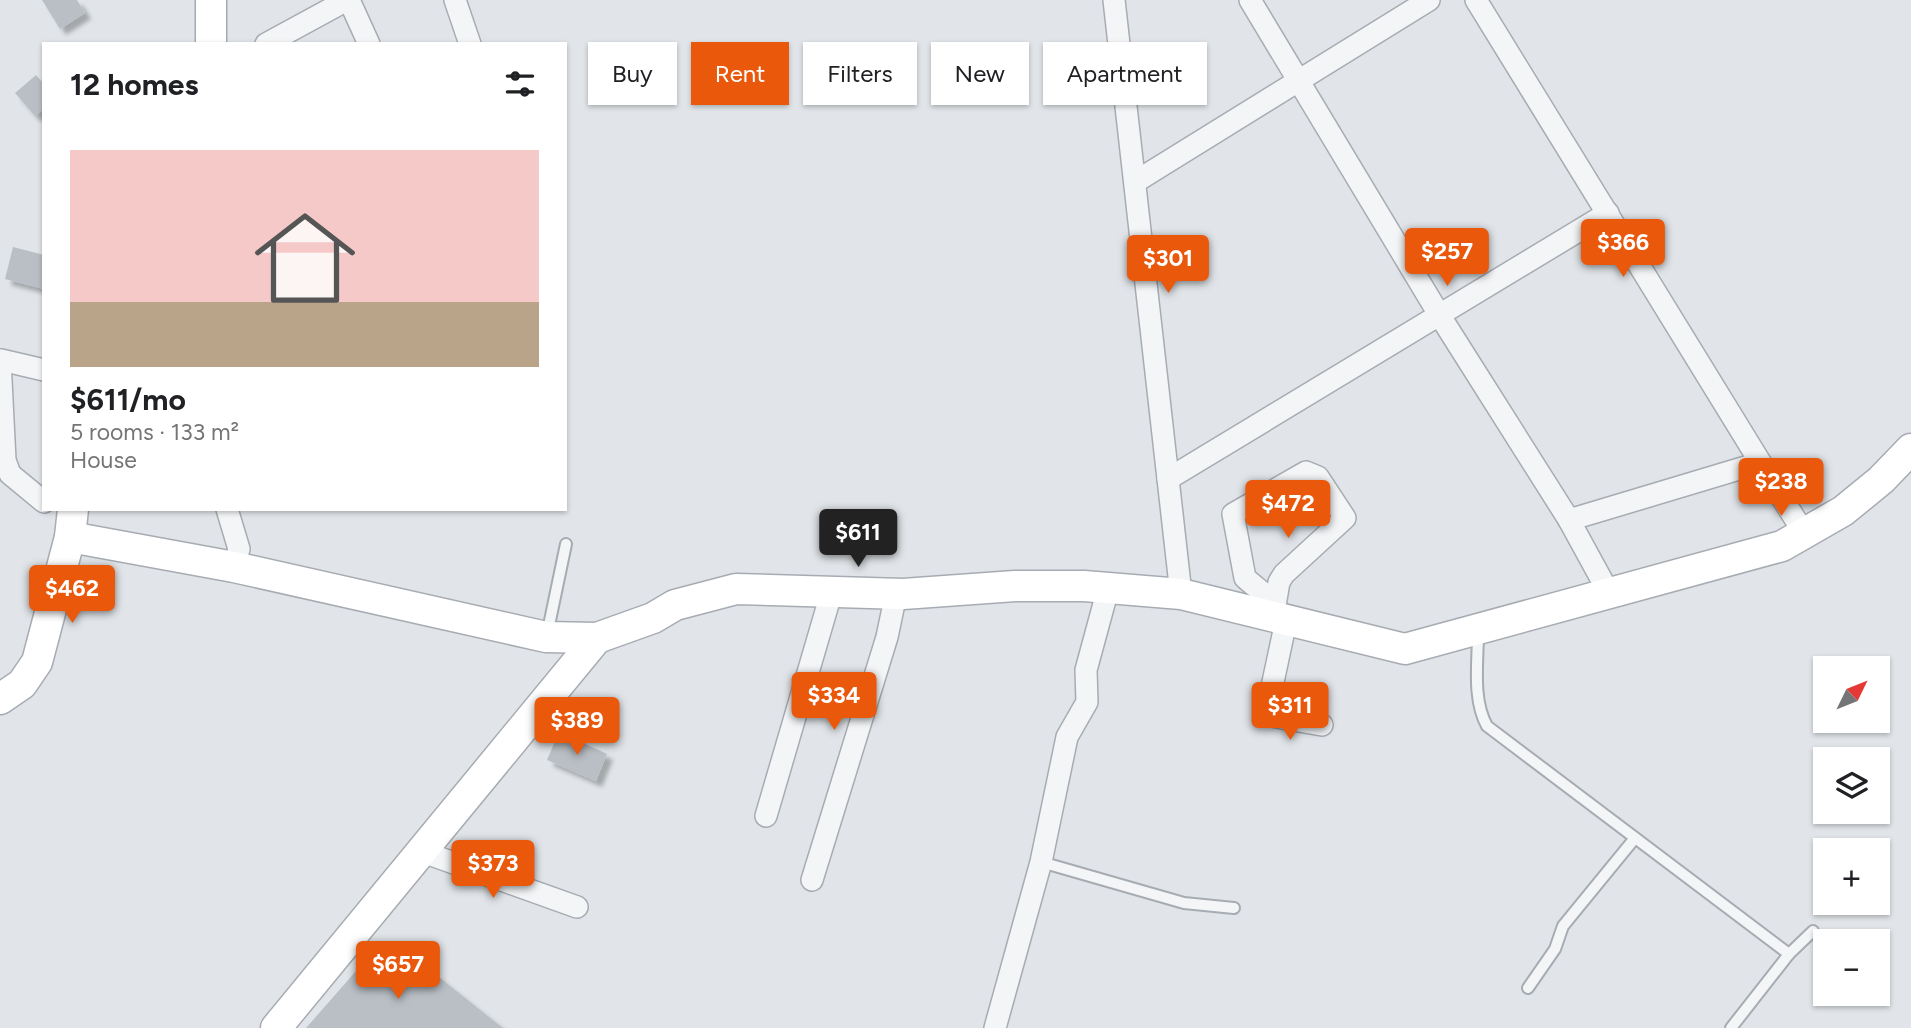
<!DOCTYPE html>
<meta charset="utf-8">
<style>
:root{--surface:#fff;--page:#f2f2f2;--text:#202124;--muted:#757577;--accent:#ea580c}
body{margin:0;font-family:Figtree,sans-serif;background:var(--page);color:var(--text);height:100vh;display:flex;flex-direction:column;font-size:26px;white-space:nowrap}
*{box-sizing:border-box;margin:0}
p{font-size:23px;color:var(--muted)}
.icon{flex:none;width:38px;height:38px;fill:none;stroke:currentColor;stroke-width:2;stroke-linecap:round;stroke-linejoin:round}
.map{position:relative;flex:1;overflow:hidden}
.drawer{position:absolute;left:42px;top:42px;width:525px;height:469px;display:flex;flex-direction:column;background:var(--surface);border-radius:0px;box-shadow:0 2px 5px #0004}
.drawer>*{flex:none}
.top-card{position:absolute;left:588px;top:42px;width:665px;height:63px;display:flex;gap:14px}
.needle{width:46px;rotate:47deg}
.buttons{position:absolute;left:1813px;top:656px;display:grid;gap:14px}
.buttons a{display:grid;place-items:center;width:77px;height:77px;border-radius:0px;background:var(--surface);box-shadow:0 2px 5px #0004;font-size:35px}
.price{position:absolute;translate:-50% -60px;padding:0 16px;border-radius:7px;background:var(--accent);color:#fff;font-size:23px;line-height:46px;filter:drop-shadow(0 2px 4px #0008)}
.price::after{content:'';position:absolute;left:50%;top:42px;width:21px;height:16px;margin-left:-10px;background:inherit;clip-path:polygon(0 0,100% 0,50% 100%)}
.price.active{background:#222;color:#fff}
ul{padding:0;list-style:none}
li{display:grid;align-content:center;gap:14px;height:371px;padding:0 28px}
li span{display:grid;place-items:center;height:217px;border-radius:0px;color:#555}
li>.icon{margin-inline-start:auto}
span .icon{width:126px;height:126px;fill:#fffc;stroke-width:1}
li b{font-size:30px}
h2{display:flex;justify-content:space-between;align-items:center;height:84px;padding:0 28px;font-size:30px}
.chip{padding:0 24px;border-radius:0px;background:var(--surface);box-shadow:0 2px 5px #0004;font-size:24px;line-height:63px}
.chip.active{background:var(--accent);color:#fff}
.map>svg:first-child{display:block}
.building{fill:#b9bfc5;filter:url(#shadow)}
.lines{fill:none;stroke-linecap:round;stroke-linejoin:round}
.lane-casing{stroke:#a7acb3;stroke-width:14}
.street-casing{stroke:#a7acb3;stroke-width:24}
.secondary-casing{stroke:#a7acb3;stroke-width:33}
.lane{stroke:#f3f5f7;stroke-width:10}
.street{stroke:#f3f5f7;stroke-width:21}
.secondary{stroke:#fff;stroke-width:30}
</style>
<div class="map">
<svg width="1911" height="1028" viewBox="0 0 1911 1028">
<defs>
<filter id="shadow"><feDropShadow dx="6" dy="6" stdDeviation="2" flood-color="#0004"/></filter>
</defs>
<rect width="100%" height="100%" fill="#e1e5e9"/>
<!-- building -->
<g class="building">
<path d="M42,0H77L85,13L60,29Z"/>
<path d="M36,75L44,84V108L35,116L15,93Z"/>
<path d="M13,247L44,255V289L5,279Z"/>
<path d="M559,732L607,754L596,781L547,760Z"/>
<path d="M378,946L424,987L435,974L503,1028H306Z"/>
</g>
<g class="lines">
<!-- lane casing -->
<g class="lane-casing">
<g id="lane">
<path d="M1478,632C1478,662 1472,699 1487,726L1789,954"/>
<path d="M547,635L566,544"/>
<path d="M1041,862L1184,903L1234,908"/>
<path d="M1528,988L1555,949L1563,926L1635,838"/>
<path d="M1731,1028L1789,954L1813,931"/>
</g>
</g>
<!-- street casing -->
<g class="street-casing">
<g id="street">
<path d="M349,0L369,44"/>
<path d="M455,0L470,44"/>
<path d="M1114,0L1181,594"/>
<path d="M1250,0L1440,316L1569,520L1610,595"/>
<path d="M1476,0L1805,535"/>
<path d="M266,44L347,0"/>
<path d="M1135,182L1429,0"/>
<path d="M0,360L5,460L10,474L44,502"/>
<path d="M1,360L44,370"/>
<path d="M1168,479L1608,213"/>
<path d="M227,509L239,549L234,567"/>
<path d="M1569,520L1759,463"/>
<path d="M1273,617L1279,582L1284,574L1345,518L1318,477L1306,472L1233,514L1245,578L1275,603"/>
<path d="M1286,621L1266,715L1322,725"/>
<path d="M766,816L831,594"/>
<path d="M423,852L577,907"/>
<path d="M812,880L887,637L896,594"/>
<path d="M995,1028L1041,862L1067,737L1087,702L1086,670L1108,589"/>
</g>
</g>
<!-- secondary casing -->
<g class="secondary-casing">
<g id="secondary">
<path d="M211,44V0"/>
<path d="M70,537L234,567L546,637L597,638L653,618L675,605L736,589L903,594L1015,586H1084L1181,594L1405,649L1782,546L1843,511L1881,480L1911,449"/>
<path d="M0,699L22,684L37,662L70,537L73,509"/>
<path d="M276,1028L597,638"/>
</g>
</g>
<!-- lane -->
<use href="#lane" class="lane"/>
<!-- street -->
<use href="#street" class="street"/>
<!-- secondary -->
<use href="#secondary" class="secondary"/>
</g>
</svg>
<div class="buttons">
<a><svg class="needle" viewBox="-14 -14 28 28"><path d="M0-13l5 13h-10z" fill="#e53935"/><path d="M0 13l5-13h-10z" fill="#757577"/></svg></a>
<a><svg class="icon" aria-label="layers" viewBox="0 0 24 24"><path d="M12 4l9 5-9 5-9-5zM3 14l9 5 9-5"/></svg></a>
<a>+</a>
<a>−</a>
</div>
<b class="price" style="left:1623px;top:279px">$366</b>
<b class="price" style="left:1447px;top:288px">$257</b>
<b class="price" style="left:1168px;top:295px">$301</b>
<b class="price" style="left:1781px;top:518px">$238</b>
<b class="price" style="left:1288px;top:540px">$472</b>
<b class="price active" style="left:858px;top:569px">$611</b>
<b class="price" style="left:72px;top:625px">$462</b>
<b class="price" style="left:834px;top:732px">$334</b>
<b class="price" style="left:1290px;top:742px">$311</b>
<b class="price" style="left:577px;top:757px">$389</b>
<b class="price" style="left:493px;top:900px">$373</b>
<b class="price" style="left:398px;top:1001px">$657</b>
<div class="top-card">
<a class="chip">Buy</a>
<a class="chip active">Rent</a>
<a class="chip">Filters</a>
<a class="chip">New</a>
<a class="chip">Apartment</a>
</div>
<section class="drawer">
<h2>12 homes<svg class="icon" aria-label="filters" viewBox="0 0 24 24"><path d="M4 7h16M4 17h16"/><circle cx="9" cy="7" r="2"/><circle cx="15" cy="17" r="2"/></svg></h2>
<ul>
<li><span style="background:linear-gradient(#f6c9c9 70%,#b9a48a 0)"><svg class="icon" aria-label="home" viewBox="0 0 24 24"><path d="M3 11l9-7 9 7M6 9v11h12V9"/></svg></span><div><b>$611/mo</b><p>5 rooms · 133 m²</p><p>House</p></div></li>
</ul>
</section>
</div>
